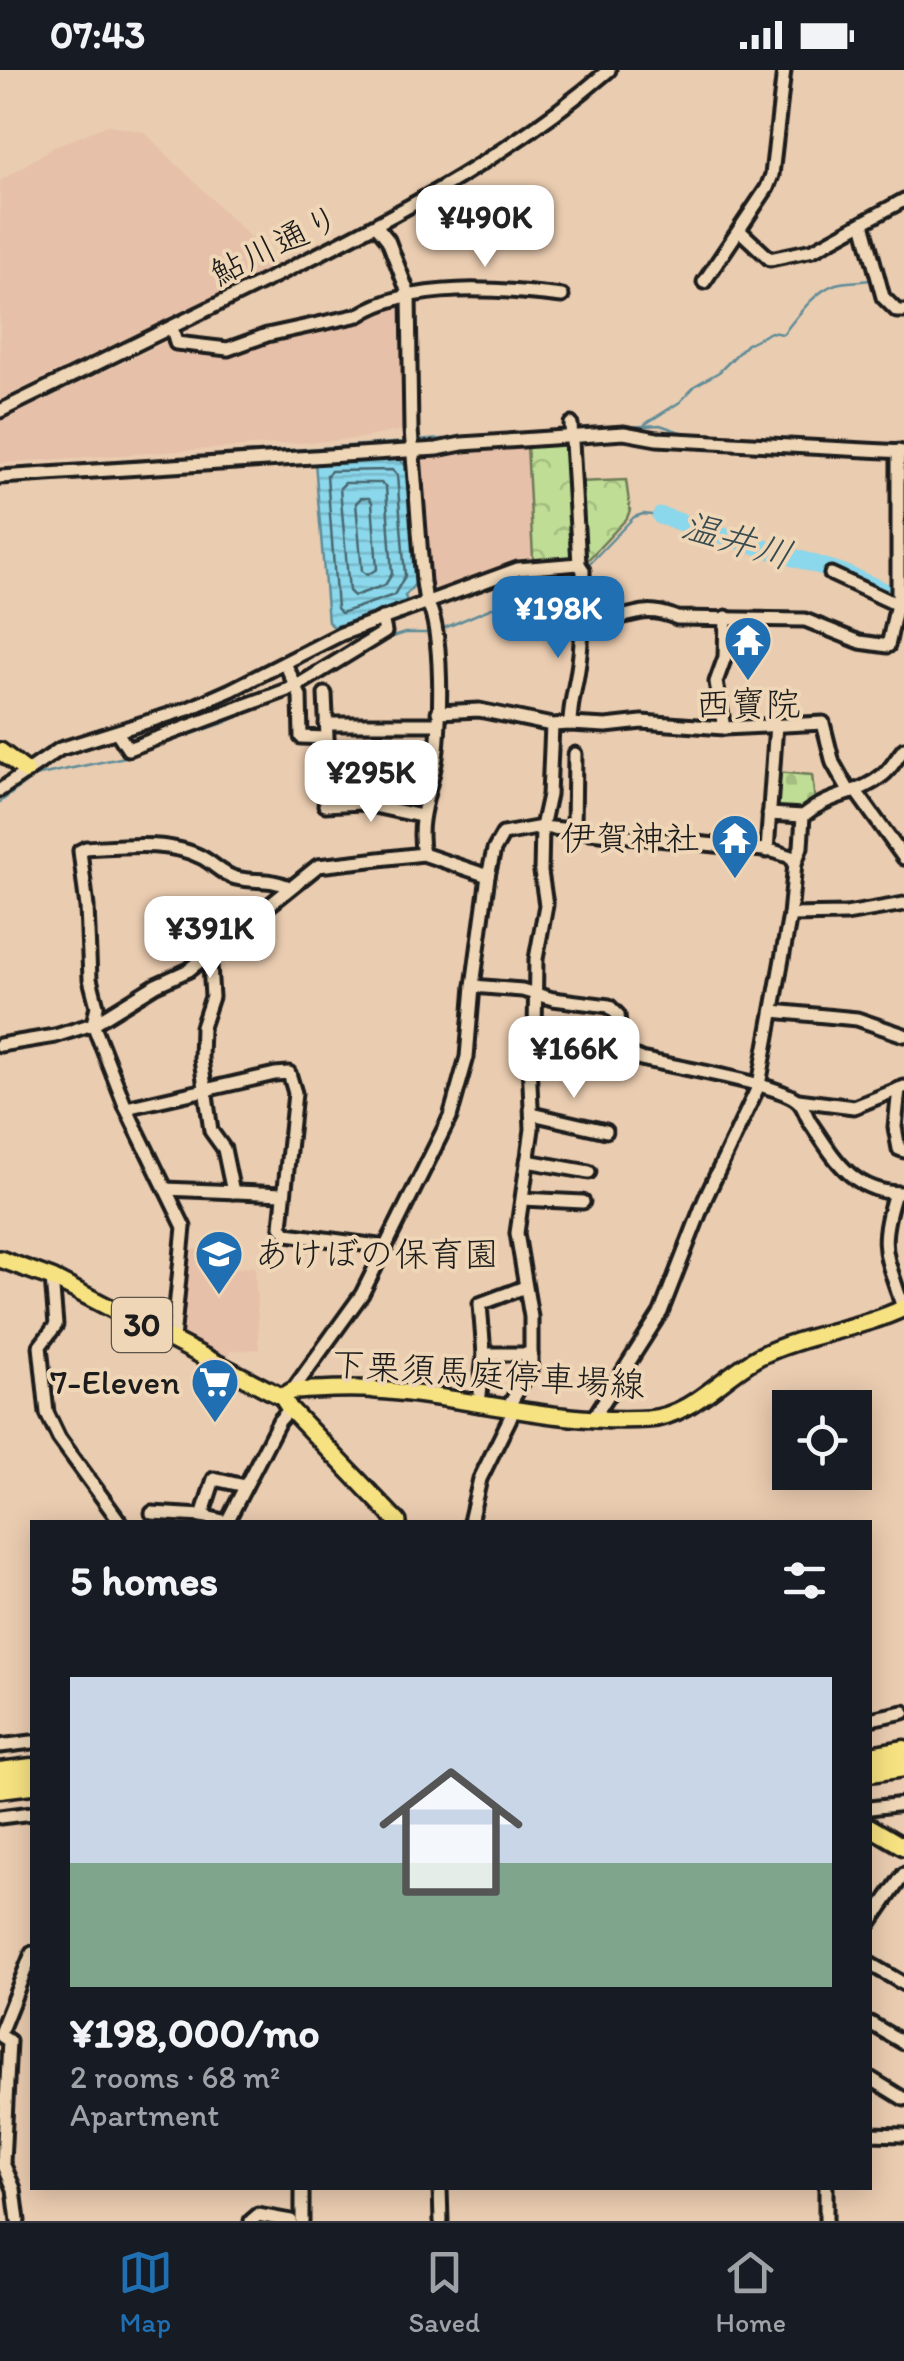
<!DOCTYPE html>
<meta charset="utf-8">
<style>
:root{--surface:#171b24;--page:#20242c;--text:#f1f3f6;--muted:#9ea1a6;--line:#363941;--accent:#1f6fb2}
body{margin:0;font-family:Itim,"Klee One",sans-serif;background:var(--page);color:var(--text);height:100vh;display:flex;flex-direction:column;font-size:38px;white-space:nowrap}
*{box-sizing:border-box;margin:0}
p{font-size:32px;color:var(--muted)}
.icon{flex:none;width:55px;height:55px;fill:none;stroke:currentColor;stroke-width:2;stroke-linecap:round;stroke-linejoin:round}
.map{position:relative;flex:1;overflow:hidden}
.panel{position:absolute;left:30px;top:1450px;width:842px;height:670px;display:flex;flex-direction:column;background:var(--surface);border-radius:0px;box-shadow:0 5px 25px #0003}
.panel>*{flex:none}
.buttons{position:absolute;left:772px;top:1320px;display:grid;gap:20px}
.buttons a{display:grid;place-items:center;width:100px;height:100px;border-radius:0px;background:var(--surface);box-shadow:0 5px 25px #0003;font-size:50px}
.price{position:absolute;translate:-50% -85px;padding:0 22px;border-radius:20px;background:#fff;color:#222;font-size:32px;line-height:65px;filter:drop-shadow(0 2px 5px #0008)}
.price::after{content:'';position:absolute;left:50%;top:60px;width:30px;height:22px;margin-left:-15px;background:inherit;clip-path:polygon(0 0,100% 0,50% 100%)}
.price.selected{background:var(--accent);color:#fff}
ul{padding:0;list-style:none}
li{display:grid;align-content:center;gap:20px;height:530px;padding:0 40px}
li+li{border-top:2px solid var(--line)}
li span{display:grid;place-items:center;height:310px;border-radius:0px;color:#555}
li>.icon{margin-inline-start:auto}
span .icon{width:180px;height:180px;fill:#fffc;stroke-width:1}
li b{font-size:42px}
h2{display:flex;justify-content:space-between;align-items:center;height:120px;padding:0 40px;font-size:42px}
.status{display:flex;justify-content:space-between;align-items:center;height:70px;padding:0 50px;background:var(--surface);direction:ltr}
.status svg{height:28px;fill:currentColor}
.tabs{display:flex;justify-content:space-around;align-items:center;height:140px;border-top:2px solid var(--line);background:var(--surface);font-size:28px;color:var(--muted)}
.tabs a{display:grid;justify-items:center;gap:5px}
.tabs .selected{color:var(--accent)}
.map>svg:first-child{display:block}
.built{fill:#e6c0a9}
.cemetery{fill:url(#cemetery-stones);stroke:#6e7c58;stroke-width:2.5}
.park{fill:url(#park-crowns);stroke:#6e7c58;stroke-width:2.5}
.water{fill:url(#water-rules);stroke:#5f8c98;stroke-width:2.5}
.lines{fill:none;stroke-linecap:round;stroke-linejoin:round}
.shore{stroke:#48676f;stroke-width:2.5}
.stream{stroke:#5f8c98;stroke-width:2.5}
.river{stroke:#8bd7eb;stroke-width:18}
.minor-casing{stroke:#1c1c1c;stroke-width:19}
.major-casing{stroke:#1c1c1c;stroke-width:22}
.highway-casing{stroke:#1c1c1c;stroke-width:25}
.minor{stroke:#eed6b6;stroke-width:11}
.major{stroke:#f7e281;stroke-width:15}
.highway{stroke:#f7e281;stroke-width:18}
.labels{text-anchor:middle;dominant-baseline:central;stroke-width:8;stroke-linejoin:round;paint-order:stroke}
.shield{fill:#eed6b6;stroke:#5b544a;stroke-width:2.5}
.shield-label{font-size:32px;font-weight:bold;fill:#1c1c1c}
.street-label{font-size:35px;fill:#1c1c1c;stroke:#eed6b6}
.poi-label{font-size:35px;fill:#1c1c1c;stroke:#eed6b6;text-anchor:end}
.water-label{font-size:38px;font-style:italic;fill:#384b50;stroke:#eed6b6}
</style>
<div class="status"><b>07:43</b><svg viewBox="0 0 49 12"><path d="M0 12V9h3v3zM5 12V6h3v6zM10 12V3h3v9zM15 12V0h3v12zM26 1h20v11H26zM47 4h2v5h-2z"/></svg></div>
<div class="map">
<svg width="904" height="2151" viewBox="0 0 904 2151">
<defs>
<pattern id="cemetery-stones" width="16" height="16" patternUnits="userSpaceOnUse" patternTransform="scale(2.5)"><rect width="16" height="16" fill="#bfdd95"/><path d="M2 7V4a2 2 0 0 1 4 0v3zM10 15v-3a2 2 0 0 1 4 0v3z" fill="#a4bd80"/></pattern>
<pattern id="park-crowns" width="20" height="18" patternUnits="userSpaceOnUse" patternTransform="scale(2.5)"><rect width="20" height="18" fill="#bfdd95"/><path d="M2 6a3 3 0 1 1 6 0M12 15a3 3 0 1 1 6 0" fill="none" stroke="#a4bd80"/></pattern>
<pattern id="water-rules" width="6" height="5" patternUnits="userSpaceOnUse" patternTransform="scale(2.5)"><rect width="6" height="5" fill="#8bd7eb"/><path d="M0 2.5h6" fill="none" stroke="#77b8c9"/></pattern>
</defs>
<rect width="100%" height="100%" fill="#eaccb0"/>
<filter id="ink" filterUnits="userSpaceOnUse"><feTurbulence type="fractalNoise" baseFrequency=".01" numOctaves="2"/><feDisplacementMap in="SourceGraphic" scale="20" xChannelSelector="R" yChannelSelector="G"/><feConvolveMatrix kernelMatrix="1 2 1 2 8 2 1 2 1" color-interpolation-filters="sRGB"/></filter>
<g filter="url(#ink)">
<!-- built -->
<g class="built">
<path d="M108,55L144,62L278,195L0,329V111L54,77Z"/>
<path d="M398,234H402L407,359L355,369L0,393V352L172,269L226,281L269,268L361,248Z"/>
<path d="M527,374L533,488L438,525L431,521L421,391L425,387L462,380Z"/>
<path d="M221,1176V1199L255,1197L259,1279L230,1281L229,1287L180,1262L187,1181Z"/>
</g>
<!-- cemetery -->
<path class="cemetery" d="M774,702L812,705L815,732L804,743L772,742Z"/>
<!-- park -->
<g class="park">
<path d="M561,372L568,377L575,485L571,491L537,494L533,488L527,374Z"/>
<path d="M626,410L630,440L627,448L584,494L578,412Z"/>
</g>
<!-- water -->
<path class="water" d="M355,390H399L407,396L415,514L405,526L407,532L334,557L328,552L315,392Z"/>
<g class="lines">
<!-- shore -->
<g class="shore">
<path d="M392,400L397,405L405,506L394,525L341,543L337,538L327,405L331,401Z"/>
<path d="M345,413H381L386,417L392,504L385,515L354,526L349,521L340,418Z"/>
<path d="M361,428H369L372,432L377,499L367,505L362,501L356,433Z"/>
</g>
<!-- stream -->
<g class="stream">
<path d="M645,354L680,332L696,315L719,302L747,274L771,262L783,264C797,247 814,221 836,214C846,211 858,212 869,210"/>
<path d="M575,360L660,355L689,365L904,376"/>
<path d="M415,371L567,360"/>
<path d="M0,400L408,372"/>
<path d="M586,497L634,447L643,444L661,446"/>
<path d="M442,559L577,502"/>
<path d="M383,570L405,563H429"/>
<path d="M0,732L35,706L125,687L224,653L258,637"/>
</g>
<!-- river -->
<path class="river" d="M661,446L840,502L904,530"/>
<!-- minor casing -->
<g class="minor-casing">
<g id="minor">
<path d="M863,153L883,227L897,241H904"/>
<path d="M376,155L388,170L409,225L411,360L423,512L426,532C444,551 441,664 435,693C429,724 416,752 423,784"/>
<path d="M740,161L770,189L813,180L904,130"/>
<path d="M704,212L767,118L772,105L784,0"/>
<path d="M172,257L176,273L228,279L267,265L359,245C412,211 501,219 562,226"/>
<path d="M0,341C84,300 169,258 253,217C379,155 502,92 609,0"/>
<path d="M0,407L437,379L462,374L624,363L657,369L904,382"/>
<path d="M831,504L900,536"/>
<path d="M583,549C594,549 608,551 618,548C642,541 653,538 677,548L805,550L860,572L888,576L898,529V381"/>
<path d="M285,593L300,626L301,667L326,668"/>
<path d="M325,624L328,689"/>
<path d="M438,642L479,640L552,655L570,654C570,637 574,623 577,606C583,571 583,535 583,500L579,494L571,354"/>
<path d="M326,654H437"/>
<path d="M570,654L606,656L642,652L724,658L823,653L833,693L850,723"/>
<path d="M724,658L716,612L725,587L726,547"/>
<path d="M117,662L128,679L295,617L385,562L382,548"/>
<path d="M0,720L60,679L188,639L231,620L341,564L518,499L579,494"/>
<path d="M855,720L904,788"/>
<path d="M325,735L361,733L421,746"/>
<path d="M769,744L803,746"/>
<path d="M574,760L575,684"/>
<path d="M767,781L776,654"/>
<path d="M795,793L801,777L803,746C830,723 858,726 883,705C891,699 897,687 904,679"/>
<path d="M204,889L210,894L212,927L202,957L201,989L211,1061L224,1079L233,1122"/>
<path d="M473,916L522,920L553,929L609,936L618,945C622,972 612,976 641,989C670,996 783,1014 799,1032C804,1037 806,1046 810,1052C834,1088 853,1124 904,1123"/>
<path d="M773,941L857,949L904,965"/>
<path d="M0,975L55,966L93,954L156,915L189,900L318,796L423,784L488,806"/>
<path d="M899,1019L895,1057L899,1079L904,1081"/>
<path d="M798,1030L854,1037L904,1017"/>
<path d="M126,1038L275,1004L289,1003L295,1023L281,1156L287,1164L386,1177"/>
<path d="M532,1044L606,1061"/>
<path d="M527,1091L589,1102"/>
<path d="M165,1119L282,1124"/>
<path d="M895,1123C876,1182 888,1185 903,1239"/>
<path d="M523,1129L583,1132"/>
<path d="M52,1208L56,1255L40,1276L47,1343L59,1368L120,1452"/>
<path d="M173,1269L184,1157L126,1038L93,954L97,936L90,909L87,837L80,781L86,778C123,776 170,770 203,788C214,794 223,805 236,808C257,813 265,807 290,817"/>
<path d="M484,1284H531"/>
<path d="M292,1321L362,1224L450,1047L467,987L473,916L488,806L494,780L503,764L542,757L773,781L791,787L795,793L790,845L846,844L904,834"/>
<path d="M479,1335L484,1284L480,1234L525,1217"/>
<path d="M507,1339L531,1298V1247L517,1163L532,1059L529,991L535,966L536,889L546,835L541,802L542,757L549,725L552,655"/>
<path d="M594,1347L661,1242L705,1129L759,1015L790,845"/>
<path d="M152,1443L202,1446L227,1452"/>
<path d="M202,1446L214,1409L245,1416"/>
<path d="M227,1452L279,1351L290,1339"/>
<path d="M470,1452L480,1409L514,1340"/>
<path d="M870,1649L904,1642"/>
<path d="M0,1676L32,1672"/>
<path d="M870,1738L904,1734"/>
<path d="M0,1747L32,1743"/>
<path d="M870,1853L904,1804"/>
<path d="M870,1894L904,1914"/>
<path d="M870,1953L904,1973"/>
<path d="M0,1963L32,1883"/>
<path d="M0,1965L9,1971L3,2093L14,2119L18,2151"/>
<path d="M870,2008L904,2029"/>
<path d="M870,2064L904,2065"/>
<path d="M302,2118V2151"/>
<path d="M440,2118L441,2151"/>
<path d="M826,2118V2151"/>
<path d="M251,2151L258,2145L291,2151"/>
</g>
</g>
<!-- major casing -->
<g class="major-casing">
<g id="major">
<path d="M0,681L26,701"/>
<path d="M0,1189L52,1208L282,1327L290,1339L398,1452"/>
<path d="M282,1327L292,1321C320,1320 348,1317 376,1320C467,1326 557,1355 648,1349C692,1346 723,1305 760,1286C805,1264 858,1260 904,1238"/>
<path d="M870,1757L904,1777"/>
</g>
</g>
<!-- highway casing -->
<g class="highway-casing">
<g id="highway">
<path d="M870,1686L904,1680"/>
<path d="M0,1702L32,1698"/>
<path d="M870,1702L904,1697"/>
<path d="M0,1718L32,1714"/>
</g>
</g>
<!-- minor -->
<use href="#minor" class="minor"/>
<!-- major -->
<use href="#major" class="major"/>
<!-- highway -->
<use href="#highway" class="highway"/>
</g>
</g>
<!-- icons -->
<defs>
<g id="temple-pin" transform="scale(2.5)"><path d="M0 17L-7.5 6A9.5 9.5 0 1 1 7.5 6Z" fill="#1f6fb2" stroke="#eed6b6"/><path d="M0-6L5-2H3V0L6.5 2.5H4V6H1.5V3h-3V6H-4V2.5H-6.5L-3 0V-2H-5Z" fill="#fff"/></g>
<g id="school-pin" transform="scale(2.5)"><path d="M0 17L-7.5 6A9.5 9.5 0 1 1 7.5 6Z" fill="#1f6fb2" stroke="#eed6b6"/><path d="M0-5L7-2L0 1L-7-2ZM-4 1L0 2.5L4 1V4Q0 6-4 4Z" fill="#fff"/></g>
<g id="supermarket-pin" transform="scale(2.5)"><path d="M0 17L-7.5 6A9.5 9.5 0 1 1 7.5 6Z" fill="#1f6fb2" stroke="#eed6b6"/><path d="M-6-5.5h2.5l.6 2H6L4.5 2H-2.5L-4.4-4H-6ZM-1.5 3.2a1.3 1.3 0 1 0 .1 0ZM3 3.2a1.3 1.3 0 1 0 .1 0Z" fill="#fff"/></g>
</defs>
<g fill-rule="evenodd">
<use href="#temple-pin" x="748" y="570"/>
<use href="#temple-pin" x="735" y="768"/>
<use href="#school-pin" x="219" y="1184"/>
<use href="#supermarket-pin" x="215" y="1312"/>
</g>
<g class="labels">
<!-- shield labels -->
<rect class="shield" x="112" y="1228" width="60" height="54" rx="8"/>
<g class="shield-label">
<text x="142" y="1255">30</text>
</g>
<!-- street labels -->
<g class="street-label">
<text transform="translate(275 175) rotate(-26)">鮎川通り</text>
<text transform="translate(488 1304) rotate(4)">下栗須馬庭停車場線</text>
</g>
<!-- poi labels -->
<g class="poi-label">
<text x="748" y="634" text-anchor="middle">西寶院</text>
<text x="700" y="768">伊賀神社</text>
<text x="254" y="1184" text-anchor="start">あけぼの保育園</text>
<text x="180" y="1312">7-Eleven</text>
</g>
<!-- water labels -->
<g class="water-label">
<text transform="translate(737 470) rotate(17)">温井川</text>
</g>
</g>
</svg>
<div class="buttons">
<a><svg class="icon" aria-label="locate" viewBox="0 0 24 24"><circle cx="12" cy="12" r="6"/><path d="M12 2v4M12 18v4M2 12h4M18 12h4"/></svg></a>
</div>
<b class="price" style="left:485px;top:200px">¥490K</b>
<b class="price selected" style="left:558px;top:591px">¥198K</b>
<b class="price" style="left:371px;top:755px">¥295K</b>
<b class="price" style="left:210px;top:911px">¥391K</b>
<b class="price" style="left:574px;top:1031px">¥166K</b>
<section class="panel">
<h2>5 homes<svg class="icon" aria-label="filters" viewBox="0 0 24 24"><path d="M4 7h16M4 17h16"/><circle cx="9" cy="7" r="2"/><circle cx="15" cy="17" r="2"/></svg></h2>
<ul>
<li><span style="background:linear-gradient(#c9d6e8 60%,#7fa58c 0)"><svg class="icon" aria-label="home" viewBox="0 0 24 24"><path d="M3 11l9-7 9 7M6 9v11h12V9"/></svg></span><div><b>¥198,000/mo</b><p>2 rooms · 68 m²</p><p>Apartment</p></div></li>
</ul>
</section>
</div>
<nav class="tabs">
<a class="selected"><svg class="icon" aria-label="map" viewBox="0 0 24 24"><path d="M3 6l6-2 6 2 6-2v14l-6 2-6-2-6 2zM9 4v14M15 6v14"/></svg>Map</a>
<a><svg class="icon" aria-label="saved" viewBox="0 0 24 24"><path d="M7 4h10v16l-5-4-5 4z"/></svg>Saved</a>
<a><svg class="icon" aria-label="home" viewBox="0 0 24 24"><path d="M3 11l9-7 9 7M6 9v11h12V9"/></svg>Home</a>
</nav>
